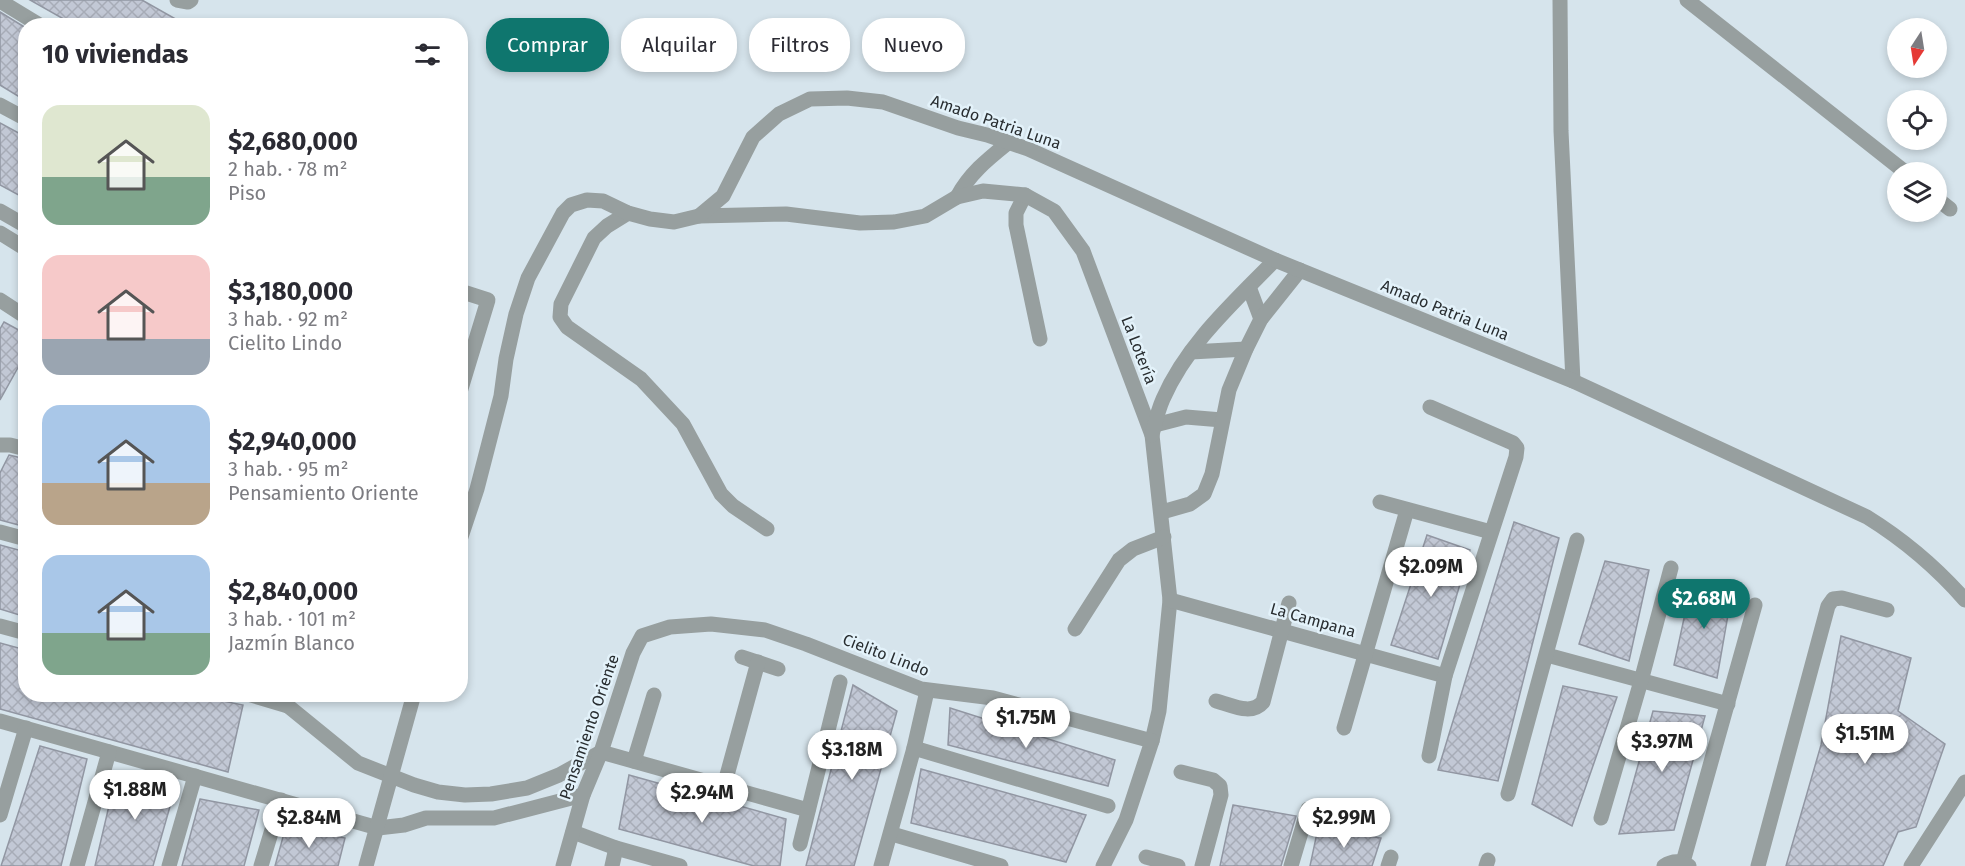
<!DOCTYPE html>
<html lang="es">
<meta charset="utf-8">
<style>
:root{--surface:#fff;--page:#f7f7f7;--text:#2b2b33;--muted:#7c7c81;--accent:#0f766e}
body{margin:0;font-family:"Fira Sans",sans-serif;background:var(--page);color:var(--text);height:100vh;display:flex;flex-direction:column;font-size:22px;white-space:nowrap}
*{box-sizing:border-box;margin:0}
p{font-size:20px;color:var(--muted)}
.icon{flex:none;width:33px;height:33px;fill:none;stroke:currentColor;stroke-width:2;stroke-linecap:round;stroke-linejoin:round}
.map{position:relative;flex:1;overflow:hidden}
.side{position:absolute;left:18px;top:18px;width:450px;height:684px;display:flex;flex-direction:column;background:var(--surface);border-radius:24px;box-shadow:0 3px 9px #0003}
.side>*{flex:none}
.banner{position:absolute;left:486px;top:18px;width:570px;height:54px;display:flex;gap:12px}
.needle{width:39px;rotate:192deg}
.buttons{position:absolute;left:1887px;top:18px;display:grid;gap:12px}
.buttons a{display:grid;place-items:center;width:60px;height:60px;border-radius:50%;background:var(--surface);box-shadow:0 3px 9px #0003;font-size:30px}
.price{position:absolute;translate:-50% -51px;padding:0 14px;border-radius:21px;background:#fff;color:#222;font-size:20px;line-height:39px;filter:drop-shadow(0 2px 3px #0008)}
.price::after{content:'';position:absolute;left:50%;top:36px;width:18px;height:14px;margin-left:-9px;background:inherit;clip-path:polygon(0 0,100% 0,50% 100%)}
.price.active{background:var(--accent);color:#fff}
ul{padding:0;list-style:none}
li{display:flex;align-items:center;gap:18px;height:150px;padding:0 24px}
li span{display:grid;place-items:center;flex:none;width:168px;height:120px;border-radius:18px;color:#555}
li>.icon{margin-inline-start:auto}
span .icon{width:72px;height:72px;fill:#fffc;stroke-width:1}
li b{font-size:26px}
h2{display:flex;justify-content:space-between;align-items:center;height:72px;padding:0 24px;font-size:26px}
.tag{padding:0 21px;border-radius:24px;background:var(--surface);box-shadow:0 3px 9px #0003;font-size:21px;line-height:54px}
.tag.active{background:var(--accent);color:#fff}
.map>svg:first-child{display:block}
.building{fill:url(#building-cross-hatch);stroke:#9196a2;stroke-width:1.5}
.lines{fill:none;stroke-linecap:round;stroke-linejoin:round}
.minor{stroke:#979f9f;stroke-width:15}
.labels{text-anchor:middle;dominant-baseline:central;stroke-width:5;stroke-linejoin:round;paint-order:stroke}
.street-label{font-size:16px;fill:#282d30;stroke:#e3f2fa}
</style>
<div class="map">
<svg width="1965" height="866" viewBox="0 0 1965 866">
<defs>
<pattern id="building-cross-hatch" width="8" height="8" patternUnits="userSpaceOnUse" patternTransform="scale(1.5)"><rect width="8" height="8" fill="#c2c8d5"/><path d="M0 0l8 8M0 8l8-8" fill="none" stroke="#a7acb7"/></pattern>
</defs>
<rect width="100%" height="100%" fill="#d6e4ec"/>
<!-- building -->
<g class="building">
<path d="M30,0H142L188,26H76Z"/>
<path d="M0,12L26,28V101L0,85Z"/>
<path d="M0,123L26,137V199L0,185Z"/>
<path d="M4,322L26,334V353L0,400V329Z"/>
<path d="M9,455L26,459V527L0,520V473Z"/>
<path d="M1514,522L1559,538L1498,781L1438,770Z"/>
<path d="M1427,535L1470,550L1438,659L1391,645Z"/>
<path d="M0,545L26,552V617L0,609Z"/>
<path d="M1605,561L1649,570L1629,661L1579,644Z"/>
<path d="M1692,581L1732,592L1717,678L1674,665Z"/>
<path d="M1841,636L1911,658L1898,711L1945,744L1916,827L1898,832L1883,866H1786L1821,745Z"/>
<path d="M0,643L26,650V694H188L243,705L228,772L0,709Z"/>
<path d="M853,685L897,711L854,866H806Z"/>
<path d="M1563,686L1617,697L1572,826L1532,804Z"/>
<path d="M950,708L1115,760L1108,786L948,745Z"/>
<path d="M1653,711L1705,716L1674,830L1619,834Z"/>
<path d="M40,746L87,759L61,866H1Z"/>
<path d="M921,769L1086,815L1066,862L911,823Z"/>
<path d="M117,771L177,782L153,866H95Z"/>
<path d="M629,775L786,819L780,866H754L619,829Z"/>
<path d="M200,799L259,810L244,866H182Z"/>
<path d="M1233,805L1296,816L1281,866H1220Z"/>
<path d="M286,826L345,838L338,866H275Z"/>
<path d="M1318,828L1381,838L1372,866H1310Z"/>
</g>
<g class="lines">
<!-- minor -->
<g class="minor">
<path d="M177,0L188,2L191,0"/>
<path d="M1560,0L1561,131L1573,381"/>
<path d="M1687,0L1905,172"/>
<path d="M0,1L41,26"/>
<path d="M0,105L26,119"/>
<path d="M1025,195L1016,213V225L1040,339"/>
<path d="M957,197C970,173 988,159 1009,142"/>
<path d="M1936,198L1950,209"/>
<path d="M0,211L26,226"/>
<path d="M628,213L607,226L594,238L561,304L560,317L567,327L641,379L683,424L721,494L733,506L767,529"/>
<path d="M699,216L786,214L860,223L894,222L925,216L957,197L983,191L1025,195L1054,211L1083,251L1152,435L1170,600L1159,711L1152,741L1126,820L1103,866"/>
<path d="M0,233L26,249"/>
<path d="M1249,287L1261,319"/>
<path d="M460,291L488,300L460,392"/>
<path d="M0,300L26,317"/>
<path d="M1191,352L1246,349"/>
<path d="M1155,425L1186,417L1222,420"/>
<path d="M1152,435C1155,423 1158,410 1163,399C1187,344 1233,303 1275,260"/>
<path d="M0,445H10L26,449"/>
<path d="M1380,502L1491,532"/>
<path d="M1162,512L1190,504L1204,494L1212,474L1229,390L1246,349L1261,319L1300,270"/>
<path d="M0,532L26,539"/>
<path d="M460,540L477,489L501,396L506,359L516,314L528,278L563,213L571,205L587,200L603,201L628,213L650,219L674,222L699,216L723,196L753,137L779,114L810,99L847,98L883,102L958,128L987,135L1028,149L1275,260L1573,381L1867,517C1904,540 1936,567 1965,600"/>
<path d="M1170,600L1445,676"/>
<path d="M0,626L26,633"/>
<path d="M1075,629L1119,560L1133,549L1164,537"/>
<path d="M1547,655L1728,704"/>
<path d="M742,657L778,669"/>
<path d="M248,694L288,706"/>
<path d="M279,694L288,706L358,763L414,785L438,792L465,795L491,794L527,788L559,775L601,752L808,810"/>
<path d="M1216,701C1232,705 1251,716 1263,702L1289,603"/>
<path d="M0,721L378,828L404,825L426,818H494L583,795"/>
<path d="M1344,728L1407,510"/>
<path d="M914,748L1108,806"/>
<path d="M1429,756L1445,676L1516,457L1517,448L1513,443L1430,407"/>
<path d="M634,761L654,695"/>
<path d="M1181,772L1213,780L1220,786L1221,795L1202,866"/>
<path d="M724,786L758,662"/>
<path d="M1508,794L1577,540"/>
<path d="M0,815L26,728"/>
<path d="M1601,818L1641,681L1671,568"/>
<path d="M573,832L616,848L680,866"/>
<path d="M892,834L1001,866"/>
<path d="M800,844L840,682"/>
<path d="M1146,857L1178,866"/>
<path d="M1683,862L1755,605"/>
<path d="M77,866L109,752"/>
<path d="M169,866L195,776"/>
<path d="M261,866L281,800"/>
<path d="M366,866L414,694"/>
<path d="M563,866L583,795L601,752L633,653L642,636L670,627L711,624L765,630L806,644L921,689L993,698L1152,741"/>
<path d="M612,866L616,848"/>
<path d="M881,866L914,748L927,691"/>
<path d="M1291,866L1308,809"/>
<path d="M1388,866L1391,857"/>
<path d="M1486,866L1488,860"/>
<path d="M1664,866C1673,860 1680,860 1689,866"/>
<path d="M1758,866L1828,606L1833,599L1842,598L1887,610"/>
<path d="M1911,866L1965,782"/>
</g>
</g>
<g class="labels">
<!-- street labels -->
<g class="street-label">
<text transform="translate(996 122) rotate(19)">Amado Patria Luna</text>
<text transform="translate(1445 310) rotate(22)">Amado Patria Luna</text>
<text transform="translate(1139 350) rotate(69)">La Lotería</text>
<text transform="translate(1313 620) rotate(16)">La Campana</text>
<text transform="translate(886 655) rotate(21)">Cielito Lindo</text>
<text transform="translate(589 727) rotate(-71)">Pensamiento Oriente</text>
</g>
</g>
</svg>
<div class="buttons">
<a><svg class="needle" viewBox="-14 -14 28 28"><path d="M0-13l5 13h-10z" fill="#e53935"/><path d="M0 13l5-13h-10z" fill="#7c7c81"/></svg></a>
<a><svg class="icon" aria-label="locate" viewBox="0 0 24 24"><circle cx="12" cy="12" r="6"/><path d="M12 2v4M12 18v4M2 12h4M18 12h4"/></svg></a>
<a><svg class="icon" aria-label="layers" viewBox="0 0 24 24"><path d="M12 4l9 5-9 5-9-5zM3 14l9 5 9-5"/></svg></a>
</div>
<b class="price" style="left:1431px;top:598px">$2.09M</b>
<b class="price active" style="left:1704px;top:630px">$2.68M</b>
<b class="price" style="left:1026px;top:749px">$1.75M</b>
<b class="price" style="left:1865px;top:765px">$1.51M</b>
<b class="price" style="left:1662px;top:773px">$3.97M</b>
<b class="price" style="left:852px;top:781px">$3.18M</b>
<b class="price" style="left:135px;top:821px">$1.88M</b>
<b class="price" style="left:702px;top:824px">$2.94M</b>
<b class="price" style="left:309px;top:849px">$2.84M</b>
<b class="price" style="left:1344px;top:849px">$2.99M</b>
<div class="banner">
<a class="tag active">Comprar</a>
<a class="tag">Alquilar</a>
<a class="tag">Filtros</a>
<a class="tag">Nuevo</a>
</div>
<section class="side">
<h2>10 viviendas<svg class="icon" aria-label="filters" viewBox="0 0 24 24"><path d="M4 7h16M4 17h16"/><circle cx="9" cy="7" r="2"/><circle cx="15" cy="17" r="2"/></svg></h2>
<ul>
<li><span style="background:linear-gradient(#dfe7d0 60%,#7fa58c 0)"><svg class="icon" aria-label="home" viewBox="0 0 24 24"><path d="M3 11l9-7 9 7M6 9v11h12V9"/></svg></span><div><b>$2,680,000</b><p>2 hab. · 78 m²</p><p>Piso</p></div></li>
<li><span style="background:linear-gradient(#f6c9c9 70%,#9aa5b1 0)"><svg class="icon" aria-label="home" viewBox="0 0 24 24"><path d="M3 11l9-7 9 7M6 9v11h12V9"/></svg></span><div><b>$3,180,000</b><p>3 hab. · 92 m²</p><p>Cielito Lindo</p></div></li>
<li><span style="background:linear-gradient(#a9c7e8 65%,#b9a48a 0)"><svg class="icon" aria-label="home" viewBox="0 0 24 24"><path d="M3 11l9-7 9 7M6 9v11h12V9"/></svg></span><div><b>$2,940,000</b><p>3 hab. · 95 m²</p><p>Pensamiento Oriente</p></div></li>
<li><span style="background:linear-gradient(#a9c7e8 65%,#7fa58c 0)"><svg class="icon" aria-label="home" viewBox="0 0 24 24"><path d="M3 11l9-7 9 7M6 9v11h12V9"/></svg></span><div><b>$2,840,000</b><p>3 hab. · 101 m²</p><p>Jazmín Blanco</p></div></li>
</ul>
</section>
</div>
